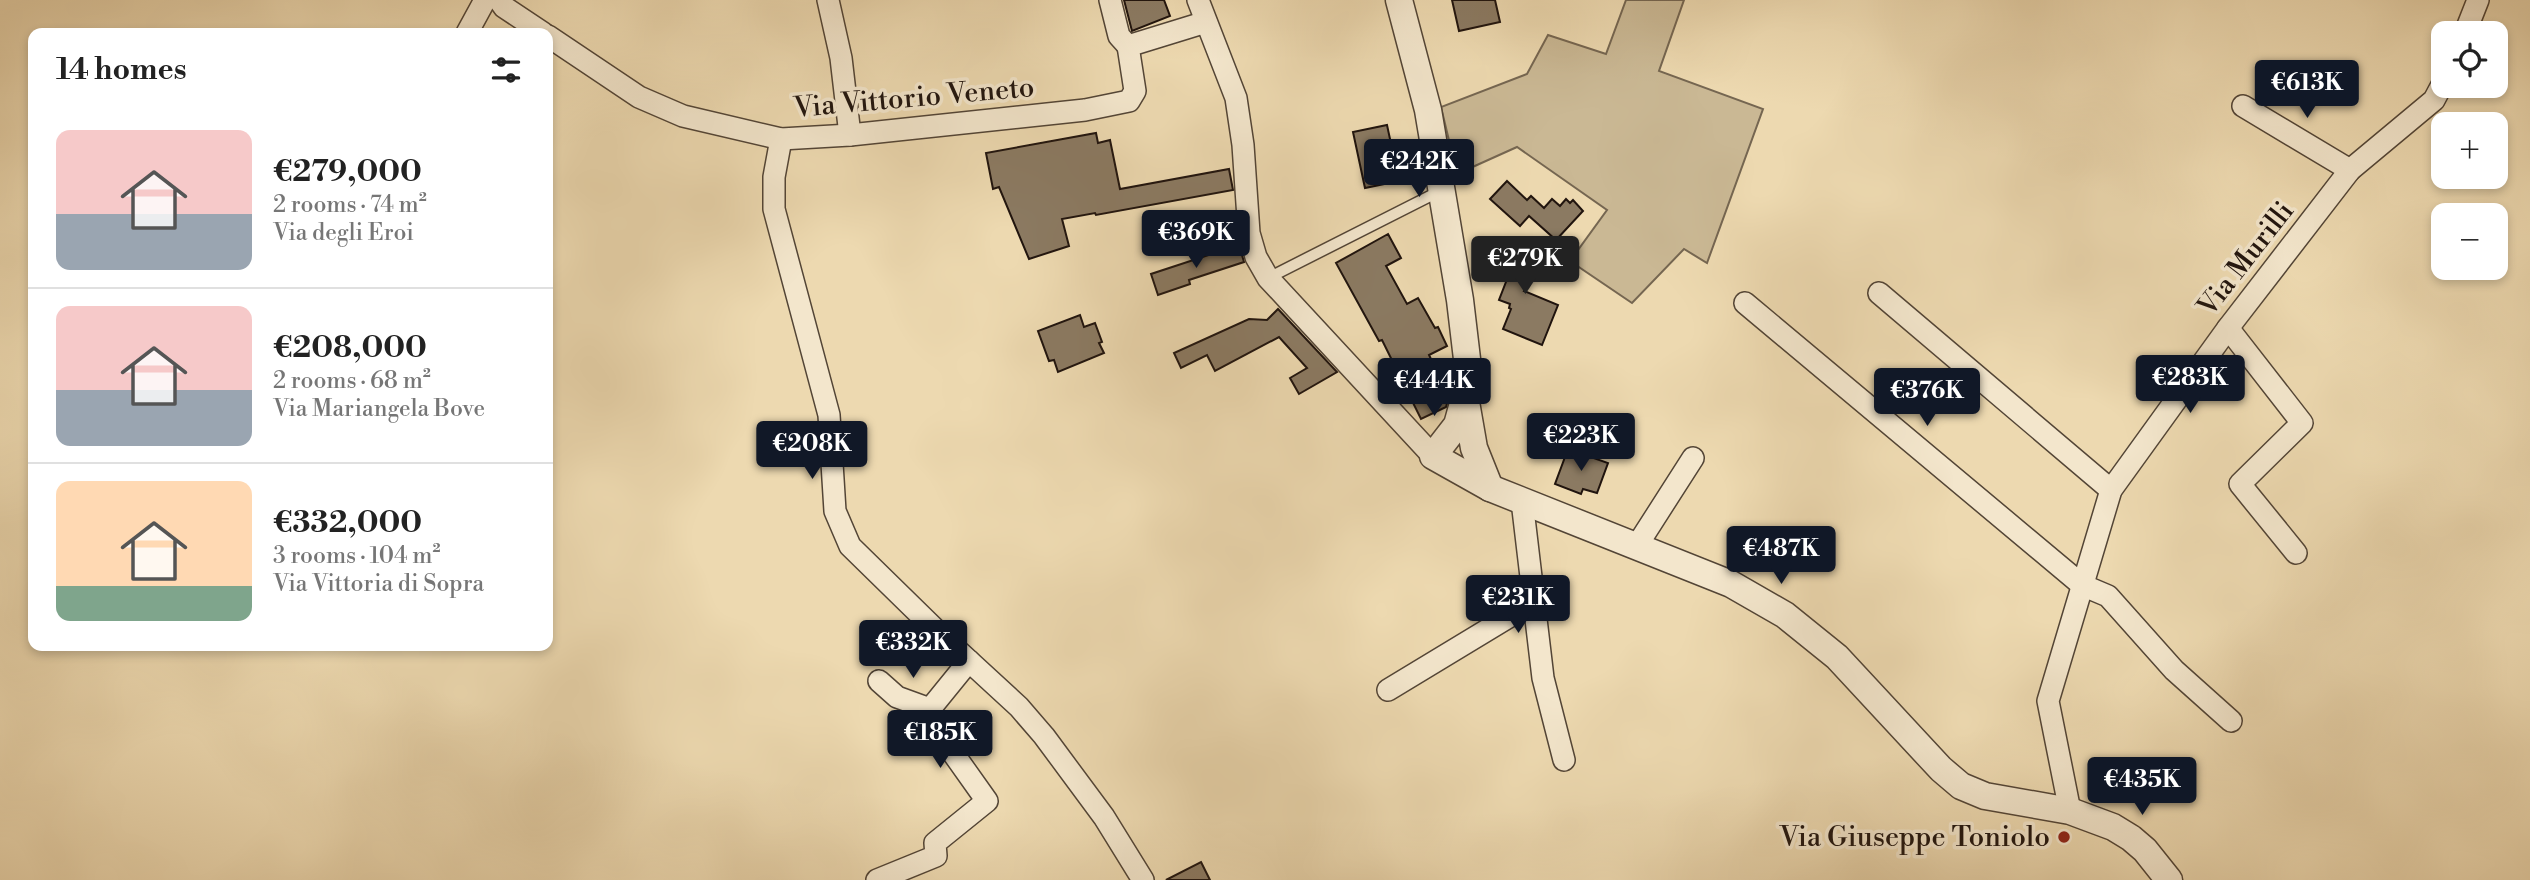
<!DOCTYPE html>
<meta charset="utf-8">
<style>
:root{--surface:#fff;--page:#f2f2f2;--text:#222;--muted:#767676;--line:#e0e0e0;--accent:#111827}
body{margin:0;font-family:"Libre Bodoni",serif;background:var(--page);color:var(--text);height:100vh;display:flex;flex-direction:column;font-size:26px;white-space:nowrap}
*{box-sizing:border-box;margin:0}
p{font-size:23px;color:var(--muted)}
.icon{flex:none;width:38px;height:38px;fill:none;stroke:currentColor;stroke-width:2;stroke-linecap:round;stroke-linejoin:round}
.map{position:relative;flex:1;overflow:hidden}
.details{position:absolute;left:28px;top:28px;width:525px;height:623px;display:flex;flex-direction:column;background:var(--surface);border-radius:14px;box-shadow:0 4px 10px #0003}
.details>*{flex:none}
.tools{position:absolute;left:2431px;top:21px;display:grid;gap:14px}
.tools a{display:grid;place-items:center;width:77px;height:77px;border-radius:14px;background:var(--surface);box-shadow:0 4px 10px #0003;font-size:35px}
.price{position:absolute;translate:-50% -60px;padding:0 16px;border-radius:7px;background:var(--accent);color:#fff;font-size:23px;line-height:46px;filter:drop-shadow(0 2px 4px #0008)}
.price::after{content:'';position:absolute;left:50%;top:42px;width:21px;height:16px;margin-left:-10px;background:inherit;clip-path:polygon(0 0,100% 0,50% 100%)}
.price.selected{background:#222;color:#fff}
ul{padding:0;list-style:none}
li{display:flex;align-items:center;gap:21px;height:175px;padding:0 28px}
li+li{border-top:2px solid var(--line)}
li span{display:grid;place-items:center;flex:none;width:196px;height:140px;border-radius:14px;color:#555}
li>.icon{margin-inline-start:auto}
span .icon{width:84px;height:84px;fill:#fffc;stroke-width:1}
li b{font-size:30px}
h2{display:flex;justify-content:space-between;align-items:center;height:84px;padding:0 28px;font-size:30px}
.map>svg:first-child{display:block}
.green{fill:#cab894;stroke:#756651;stroke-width:2}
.building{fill:#8b7a62;stroke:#20140e;stroke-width:2}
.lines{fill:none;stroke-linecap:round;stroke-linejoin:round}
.service-casing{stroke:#534536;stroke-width:13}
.minor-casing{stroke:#534536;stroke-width:24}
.tertiary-casing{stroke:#534536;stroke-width:29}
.service{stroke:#f3e6cc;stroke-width:10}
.minor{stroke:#f3e6cc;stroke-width:21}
.tertiary{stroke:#f3e6cc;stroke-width:26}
.poi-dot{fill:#8f2418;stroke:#f3e6cc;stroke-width:2.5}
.labels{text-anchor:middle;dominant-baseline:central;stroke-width:7;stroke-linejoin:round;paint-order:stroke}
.street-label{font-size:28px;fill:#20140e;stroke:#f3e6cc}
.poi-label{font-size:28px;fill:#20140e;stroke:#f3e6cc;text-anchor:end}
</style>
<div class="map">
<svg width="2530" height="880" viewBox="0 0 2530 880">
<rect width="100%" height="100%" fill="#edd9b0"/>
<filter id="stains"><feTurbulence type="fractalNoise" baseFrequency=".00286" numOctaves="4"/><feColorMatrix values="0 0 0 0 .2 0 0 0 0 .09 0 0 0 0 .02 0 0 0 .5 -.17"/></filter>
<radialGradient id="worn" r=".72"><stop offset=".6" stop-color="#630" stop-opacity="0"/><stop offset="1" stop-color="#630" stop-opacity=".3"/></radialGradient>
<!-- green -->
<path class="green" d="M1626,0H1684L1659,71L1763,109L1707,263L1684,249L1632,303L1570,261L1607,210L1517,147L1457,174L1441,107L1527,74L1548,35L1606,54Z"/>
<!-- building -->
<g class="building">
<path d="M1124,0H1164L1170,16L1132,31Z"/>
<path d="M1452,0H1495L1500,22L1459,31Z"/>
<path d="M1387,125L1399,181L1365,188L1353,132Z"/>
<path d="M1096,133L1098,143L1110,140L1120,189L1229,169L1233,190L1096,215L1095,213L1062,219L1069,246L1029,259L999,187L993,189L986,153Z"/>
<path d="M1507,181L1527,200L1531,196L1544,208L1552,199L1560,206L1566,199L1570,203L1573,200L1583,211L1556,240L1529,216L1520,226L1490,199Z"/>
<path d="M1388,234L1401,258L1386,266L1407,304L1418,298L1435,328L1438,327L1447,346L1429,355L1449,396L1446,407L1421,419L1382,340L1379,341L1336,263Z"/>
<path d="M1511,241L1543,262L1524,291L1558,305L1542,345L1503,329L1511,309L1509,308L1510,304L1499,300L1511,269L1503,270L1502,242Z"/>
<path d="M1239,245L1244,262L1189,280L1190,284L1158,295L1151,274Z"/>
<path d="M1278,309L1337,372L1299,394L1290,378L1307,368L1279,337L1215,371L1207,355L1181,368L1174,353L1249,319L1267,320Z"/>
<path d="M1080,315L1084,327L1095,323L1102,342L1099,343L1104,353L1058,372L1054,360L1049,361L1038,331Z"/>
<path d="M1568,449L1608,463L1597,493L1583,489L1581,494L1555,484Z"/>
<path d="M1201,862L1210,880H1166Z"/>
</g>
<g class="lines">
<!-- service casing -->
<g class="service-casing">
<path id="service" d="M1268,278L1440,191"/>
</g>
<!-- minor casing -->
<g class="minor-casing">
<g id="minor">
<path d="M499,0L504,7L543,33"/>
<path d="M828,0L841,58L850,135"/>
<path d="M1110,0L1119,36L1128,46"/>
<path d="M1198,0L1236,98L1243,145L1249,233L1256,257L1268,278L1433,456"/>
<path d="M467,33L485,0"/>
<path d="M2465,33L2478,0"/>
<path d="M548,36L639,97L683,116L781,139L850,135L1085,110L1129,101L1135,91L1128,46L1206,22"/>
<path d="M2243,106L2350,170"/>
<path d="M781,139L774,177V209L829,415L835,511L850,546L944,638L1019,707L1044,736L1104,817L1143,880"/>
<path d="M1879,293L2111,490"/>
<path d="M1745,303L2082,585L2108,596L2174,670L2231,721"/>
<path d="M2228,328L2302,423L2240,484L2296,553"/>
<path d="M1522,501L1543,678L1564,760"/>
<path d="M1636,547L1693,458"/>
<path d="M879,681L897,697L930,709"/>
<path d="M1388,690L1535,601"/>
<path d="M2070,811L2048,701L2111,490L2228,328L2350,170L2434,100L2443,83"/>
<path d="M877,880L936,856L935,843L987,801L943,739L930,709L969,661"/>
</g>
</g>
<!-- tertiary casing -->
<g class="tertiary-casing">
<g id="tertiary">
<path d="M1399,0L1428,110L1460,300L1467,359L1465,396L1457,425L1433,456L1490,488L1731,584L1785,615L1837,657L1941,769L1961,786L1985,796L2070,811L2113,827L2131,838L2145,850L2169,880"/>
<path d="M1466,402L1474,448L1490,488"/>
</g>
</g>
<!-- service -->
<use href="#service" class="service"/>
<!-- minor -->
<use href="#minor" class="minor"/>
<!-- tertiary -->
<use href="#tertiary" class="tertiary"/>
</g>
<!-- markers -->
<circle class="poi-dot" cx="2064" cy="837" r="7"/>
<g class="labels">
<!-- street labels -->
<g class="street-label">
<text transform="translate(914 98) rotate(-5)">Via Vittorio Veneto</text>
<text transform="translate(2246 259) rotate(-52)">Via Murilli</text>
</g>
<!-- poi labels -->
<g class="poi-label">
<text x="2050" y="837">Via Giuseppe Toniolo</text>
</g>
</g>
<rect width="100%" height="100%" filter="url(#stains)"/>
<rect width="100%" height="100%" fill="url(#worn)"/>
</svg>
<div class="tools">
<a><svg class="icon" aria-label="locate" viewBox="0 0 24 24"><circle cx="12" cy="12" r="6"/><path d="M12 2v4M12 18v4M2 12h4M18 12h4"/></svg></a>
<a>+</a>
<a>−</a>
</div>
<b class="price" style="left:2307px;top:120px">€613K</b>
<b class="price" style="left:1419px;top:199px">€242K</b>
<b class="price" style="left:1196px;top:270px">€369K</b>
<b class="price selected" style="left:1525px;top:296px">€279K</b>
<b class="price" style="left:2190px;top:415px">€283K</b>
<b class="price" style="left:1434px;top:418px">€444K</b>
<b class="price" style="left:1927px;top:428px">€376K</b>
<b class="price" style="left:1581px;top:473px">€223K</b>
<b class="price" style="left:812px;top:481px">€208K</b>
<b class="price" style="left:1781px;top:586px">€487K</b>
<b class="price" style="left:1518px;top:635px">€231K</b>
<b class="price" style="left:913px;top:680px">€332K</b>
<b class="price" style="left:940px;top:770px">€185K</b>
<b class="price" style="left:2142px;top:817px">€435K</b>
<section class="details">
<h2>14 homes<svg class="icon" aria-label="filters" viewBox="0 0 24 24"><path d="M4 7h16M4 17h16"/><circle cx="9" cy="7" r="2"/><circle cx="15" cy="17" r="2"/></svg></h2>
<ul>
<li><span style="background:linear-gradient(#f6c9c9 60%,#9aa5b1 0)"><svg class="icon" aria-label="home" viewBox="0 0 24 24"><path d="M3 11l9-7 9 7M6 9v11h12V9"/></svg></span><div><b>€279,000</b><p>2 rooms · 74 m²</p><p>Via degli Eroi</p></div></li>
<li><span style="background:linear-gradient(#f6c9c9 60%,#9aa5b1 0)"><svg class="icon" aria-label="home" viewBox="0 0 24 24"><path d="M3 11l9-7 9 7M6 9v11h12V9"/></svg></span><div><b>€208,000</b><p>2 rooms · 68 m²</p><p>Via Mariangela Bove</p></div></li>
<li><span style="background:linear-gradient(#ffd9b3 75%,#7fa58c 0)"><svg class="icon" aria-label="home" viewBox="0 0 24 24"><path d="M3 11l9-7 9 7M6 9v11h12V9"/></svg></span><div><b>€332,000</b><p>3 rooms · 104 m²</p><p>Via Vittoria di Sopra</p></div></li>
</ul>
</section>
</div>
